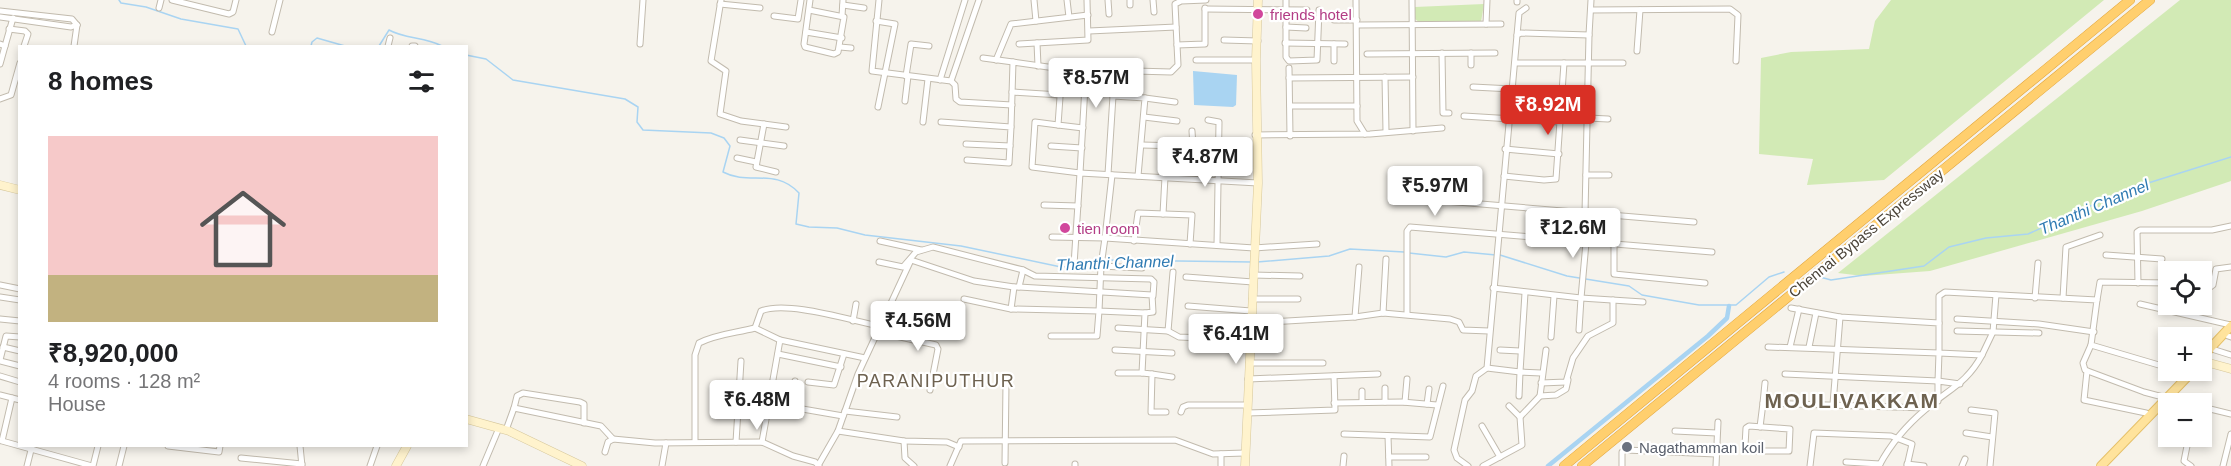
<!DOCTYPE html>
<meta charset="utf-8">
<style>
:root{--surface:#fff;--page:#f6f6f6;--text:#202124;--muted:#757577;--line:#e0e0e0;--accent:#d93025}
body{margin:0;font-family:Arial,sans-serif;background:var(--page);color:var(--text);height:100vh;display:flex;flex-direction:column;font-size:22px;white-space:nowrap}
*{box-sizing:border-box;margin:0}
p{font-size:20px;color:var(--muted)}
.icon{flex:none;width:33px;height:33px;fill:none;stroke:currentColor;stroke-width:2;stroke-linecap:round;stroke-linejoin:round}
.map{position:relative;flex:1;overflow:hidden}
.drawer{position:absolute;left:18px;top:45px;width:450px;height:402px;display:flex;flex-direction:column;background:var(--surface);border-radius:0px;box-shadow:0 3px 9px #0003}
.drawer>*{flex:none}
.controls{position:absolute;left:2158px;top:261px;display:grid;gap:12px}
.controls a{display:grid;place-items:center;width:54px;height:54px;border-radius:0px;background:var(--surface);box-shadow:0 3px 9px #0003;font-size:30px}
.price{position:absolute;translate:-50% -51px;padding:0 14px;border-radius:6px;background:#fff;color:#222;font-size:20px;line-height:39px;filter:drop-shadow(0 2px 3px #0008)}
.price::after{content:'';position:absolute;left:50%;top:36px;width:18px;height:14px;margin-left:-9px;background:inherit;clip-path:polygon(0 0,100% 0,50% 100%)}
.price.on{background:var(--accent);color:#fff}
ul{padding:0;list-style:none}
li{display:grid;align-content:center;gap:12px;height:318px;padding:0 30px}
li+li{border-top:2px solid var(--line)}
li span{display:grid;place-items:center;height:186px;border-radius:0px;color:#555}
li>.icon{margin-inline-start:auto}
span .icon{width:108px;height:108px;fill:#fffc;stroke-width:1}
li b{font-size:26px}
h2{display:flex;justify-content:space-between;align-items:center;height:72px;padding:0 30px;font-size:26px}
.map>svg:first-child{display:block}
.green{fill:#d2eab5}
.water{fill:#a9d4f2}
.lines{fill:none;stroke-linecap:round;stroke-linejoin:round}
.stream{stroke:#a9d4f2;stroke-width:1.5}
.canal{stroke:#a9d4f2;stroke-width:4.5}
.street-casing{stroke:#c2bbae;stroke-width:7}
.secondary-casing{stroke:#d6c79b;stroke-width:9}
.primary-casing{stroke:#e6c16a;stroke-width:10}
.highway-casing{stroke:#e0a43c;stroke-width:10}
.street{stroke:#fff;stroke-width:5}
.secondary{stroke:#fff3cd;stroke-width:8}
.primary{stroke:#ffe39c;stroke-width:8}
.highway{stroke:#ffcf6e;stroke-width:9}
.hotel-dot{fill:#d1479c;stroke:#fff;stroke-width:2}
.worship-dot{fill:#6b7280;stroke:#fff;stroke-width:2}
.labels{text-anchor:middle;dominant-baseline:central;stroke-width:4.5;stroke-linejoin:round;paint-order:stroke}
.hotel-label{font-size:15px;fill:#b23c85;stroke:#fff;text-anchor:start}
.street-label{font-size:15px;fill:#4b4439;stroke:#fff}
.worship-label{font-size:15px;fill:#5b616d;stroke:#fff;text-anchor:start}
.water-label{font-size:16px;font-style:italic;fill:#2e7ab2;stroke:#fff}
.quarter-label{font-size:18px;letter-spacing:1.5px;fill:#6e6250;stroke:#fff}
.district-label{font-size:21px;font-weight:bold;letter-spacing:1.5px;fill:#6e6250;stroke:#fff}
</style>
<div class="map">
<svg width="2231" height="466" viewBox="0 0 2231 466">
<rect width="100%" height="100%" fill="#f6f3ec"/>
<!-- green -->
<g class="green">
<path d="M1891,0H2104L1884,180L1807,185L1813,159L1759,154L1761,58L1791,52L1869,49L1875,21Z"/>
<path d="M2180,0H2231V181L2142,211L1930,271L1863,276L1838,273Z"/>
<path d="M1484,4L1481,22H1419L1415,19V7Z"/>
</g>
<!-- water -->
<path class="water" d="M1193,71L1237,75L1236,105L1233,107L1194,105Z"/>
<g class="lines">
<!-- stream -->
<g class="stream">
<path d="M119,0L121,3L146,7L181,19L238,29L246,46"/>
<path d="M311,46L312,42L317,38L345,46"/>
<path d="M379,46L389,30C405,39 425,37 442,46"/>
<path d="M466,55L486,59L513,80L625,99L638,107L637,122L643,130L711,133L724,138L730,146L723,172C749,186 775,167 799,193L796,224L809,227L837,228L865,235L961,246L1061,267L1076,266L1099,260"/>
<path d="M1409,253L1446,257L1464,252L1496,255"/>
<path d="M1500,255L1567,276L1629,286L1642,295L1699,305H1736L1769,277L1784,272"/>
<path d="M1104,260L1252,262"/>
<path d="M1257,262L1329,256L1350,249L1404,252"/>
<path d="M1820,277L1831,280L1924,266L1949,247L1986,238L2028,234L2126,190L2231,157"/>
</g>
<!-- canal -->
<path class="canal" d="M1548,466L1708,336L1727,318L1729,306"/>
<!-- street casing -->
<g class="street-casing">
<g id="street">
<path d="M172,0L229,14L233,12L236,0"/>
<path d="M721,0L711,61L726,71L720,114L741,121L786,127"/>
<path d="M879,0L872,71L951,81L955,85L956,99L960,102L1012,105"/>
<path d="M1034,0L1036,21"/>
<path d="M1067,0L1069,17"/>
<path d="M1108,0L1109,14"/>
<path d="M1130,0V5"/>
<path d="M1153,0L1154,12"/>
<path d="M1286,0V57L1289,61L1317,60L1319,10"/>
<path d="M1356,0L1357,121L1365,134"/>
<path d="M1412,0L1413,131"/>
<path d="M1517,2V0"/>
<path d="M720,4L760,8"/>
<path d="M843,5L864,8"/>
<path d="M159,8L161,0"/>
<path d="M1205,9L1307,10"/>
<path d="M809,10L844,17L838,52L834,54L805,47L804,44L810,0"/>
<path d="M1591,10L1730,9L1738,15L1736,61"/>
<path d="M0,11L72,19L77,25"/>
<path d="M774,16L798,19L801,0"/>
<path d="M842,16L843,0"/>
<path d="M0,17L71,27L77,25"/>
<path d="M1334,20H1357"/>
<path d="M876,21L895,24L878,107"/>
<path d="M1486,24L1487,0"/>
<path d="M1357,25L1501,24"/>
<path d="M1286,27L1306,28"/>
<path d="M9,29L25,31L28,34L24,46"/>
<path d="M1089,31L1176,27"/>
<path d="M272,32L280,0"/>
<path d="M806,32L842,38"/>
<path d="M1517,35L1519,13L1526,8"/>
<path d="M1224,40L1258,41"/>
<path d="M1037,43L1038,66"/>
<path d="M1285,43L1345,44"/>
<path d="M0,44L5,46L13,18"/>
<path d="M640,44L643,0"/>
<path d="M1019,44L1088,40L1087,0"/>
<path d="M1177,45L1205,44V8"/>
<path d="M74,46L77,25"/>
<path d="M388,46L390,38"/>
<path d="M412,46H415"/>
<path d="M840,47L851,48"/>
<path d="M1637,51L1640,10"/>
<path d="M1442,53L1443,113H1449"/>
<path d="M1471,53V65"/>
<path d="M1367,54L1495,53"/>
<path d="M983,58L1013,62"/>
<path d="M996,60L1011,24L1088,15"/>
<path d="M1196,60H1256"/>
<path d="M1334,61V44"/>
<path d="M1515,63H1623"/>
<path d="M0,64L5,46"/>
<path d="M1289,68L1290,136"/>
<path d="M1062,69L1058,125L1083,128"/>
<path d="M906,76L911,44L929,46"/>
<path d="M1385,77L1386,132"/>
<path d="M1289,78L1413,77"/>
<path d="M940,80L965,0"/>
<path d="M951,81L979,0"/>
<path d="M1473,87L1512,89"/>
<path d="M1012,92L1060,95"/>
<path d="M1113,96L1114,70"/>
<path d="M1145,98L1175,102"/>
<path d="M0,99L11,95L20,63"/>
<path d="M905,101L908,76"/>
<path d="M1290,106H1357"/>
<path d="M1464,116L1560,122"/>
<path d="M1144,117L1177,121"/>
<path d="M1588,118L1608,119"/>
<path d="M1208,120L1219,122L1217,245"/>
<path d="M923,122L928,79"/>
<path d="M941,122L1011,127L1009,163L967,160"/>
<path d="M764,124L756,167L776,172"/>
<path d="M1058,125L1035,122L1032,167L1080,173L1086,69"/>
<path d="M1011,127L1013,62L1062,69L1171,72L1178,65L1175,4L1181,1L1206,0"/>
<path d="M1192,131L1193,146"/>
<path d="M1255,135L1370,134L1442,128"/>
<path d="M740,140L784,146"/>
<path d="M966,144L1010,146"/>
<path d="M1142,145L1217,147"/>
<path d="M1051,146L1082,148"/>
<path d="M1505,149L1559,154"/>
<path d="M737,158L756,162"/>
<path d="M1108,174L1113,96L1145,98L1138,176"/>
<path d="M1586,175H1609"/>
<path d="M1504,176L1544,180L1556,179L1564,63"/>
<path d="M1433,200L1694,222"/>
<path d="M1044,205L1078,206"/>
<path d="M1585,213L1589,35"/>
<path d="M1163,214L1165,177"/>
<path d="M1614,216V274L1705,283"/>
<path d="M1052,237L1105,238L1112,175"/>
<path d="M880,241L921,250"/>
<path d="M1134,241L1138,213L1192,215L1190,244"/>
<path d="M1586,243L1581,298L1643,302"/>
<path d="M2106,255L2162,259"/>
<path d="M879,262L903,267L916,252L933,247L1023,270"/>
<path d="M1074,265L1080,173L1258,183"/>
<path d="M1101,266L1099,311L1145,313L1142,373L1152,374L1151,412H1166"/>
<path d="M1142,268L1101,266L1105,238L1254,248L1317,244"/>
<path d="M1253,275L1300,276"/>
<path d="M1186,277L1253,282"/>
<path d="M2138,283L2137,232L2140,230H2212L2231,226"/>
<path d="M0,285L20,289"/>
<path d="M1014,287H1019L1023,270L1035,276L1151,279L1154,282L1153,296"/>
<path d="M1019,287L1152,295L1153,312L1145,313"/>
<path d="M1493,288L1581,298L1579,330"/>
<path d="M2202,288H2209L2213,285L2216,269L2231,267"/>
<path d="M0,297L20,300"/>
<path d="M2035,298L2038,263"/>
<path d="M2063,298L2066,247L2100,235"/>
<path d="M964,299L1011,309"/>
<path d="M1252,299H1298"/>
<path d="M2097,300L2100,282L2169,283"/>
<path d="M2140,304L2231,325"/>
<path d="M1188,306L1251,311"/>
<path d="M1791,308L1840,317L1939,323V353L1982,355L1993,332L1996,295"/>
<path d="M1383,313L1386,259"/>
<path d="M1407,314V231L1410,227L1712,252"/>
<path d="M1355,317L1359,267"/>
<path d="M0,319L20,321"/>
<path d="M1957,319L2039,324L2094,332"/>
<path d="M853,321L856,304"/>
<path d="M1251,323L1355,317L1383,313L1450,319L1459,322L1463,330L1489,331"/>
<path d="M1939,323V296L1945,292L2097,300L2091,345L2169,368"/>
<path d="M1118,328L1168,331L1173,272"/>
<path d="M1168,331L1179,337L1225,339L1231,335H1250"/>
<path d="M1957,331L2039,333"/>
<path d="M878,332L936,345L938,349L930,390"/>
<path d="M2228,336L2231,337"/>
<path d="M1551,337L1554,296"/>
<path d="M780,340L755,328L761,311C787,300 852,321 880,326"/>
<path d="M2091,345L2083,363L2085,370L2144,392L2189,404"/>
<path d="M3,347L20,351"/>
<path d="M1768,347L1939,353L1938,381L1785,374"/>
<path d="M1790,347L1799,309"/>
<path d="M1809,347L1816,313"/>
<path d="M1115,350L1172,353"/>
<path d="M1500,350L1520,351"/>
<path d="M2215,350L2231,355"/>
<path d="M778,354L841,367"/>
<path d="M0,360L6,336L20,337"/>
<path d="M0,361L20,366"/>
<path d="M1249,363H1323"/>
<path d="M1487,368L1520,372L1525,293"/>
<path d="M2178,370L2190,374"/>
<path d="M2087,371L2084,400L2146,413"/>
<path d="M1118,373H1142"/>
<path d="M1152,374L1172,377"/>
<path d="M0,376L20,382"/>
<path d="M1248,379L1378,374"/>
<path d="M795,381L791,407L843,416"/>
<path d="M808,382L834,385L844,354"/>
<path d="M1541,383L1566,382L1573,358L1588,336L1613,323V300"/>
<path d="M1362,391V402"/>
<path d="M0,395L20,400"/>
<path d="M1519,396L1520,372L1541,373"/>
<path d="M1540,396L1556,395L1566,389L1568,380"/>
<path d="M12,398L2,441L92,466"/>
<path d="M1938,401V381L1960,384"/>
<path d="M1385,402V388"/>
<path d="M1405,402L1407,379"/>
<path d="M1334,403L1402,402L1437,405"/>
<path d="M1763,403L1765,383"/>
<path d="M1427,404L1429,389"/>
<path d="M1833,404L1840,317"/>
<path d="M2202,407L2231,414"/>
<path d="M514,408L517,396L523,393L580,402L584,404V423"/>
<path d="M1971,410L1995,413L1990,466"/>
<path d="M845,411L897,417"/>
<path d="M1181,412L1183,407L1188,405H1247"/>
<path d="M1247,413L1335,410L1334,376"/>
<path d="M1520,417L1540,396L1546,350"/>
<path d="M1482,426L1500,457"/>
<path d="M1749,426L1790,429L1789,451H1748L1745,446L1746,428Z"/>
<path d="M1760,427L1763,403L1927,408"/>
<path d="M506,430L514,408L601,426L613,439"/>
<path d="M838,431L904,441L947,442L959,447"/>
<path d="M1675,431L1717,433"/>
<path d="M1966,433L1992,437"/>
<path d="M1344,434L1430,437L1443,386"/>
<path d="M1388,436L1389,466"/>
<path d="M2189,436L2184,461L2191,466"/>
<path d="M904,441L905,458L914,466"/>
<path d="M695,442V355L699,343C717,334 736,333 755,328"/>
<path d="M736,442L741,361"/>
<path d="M762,442L780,340L865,358"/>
<path d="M168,446L219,452L220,446"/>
<path d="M300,446L302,466"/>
<path d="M605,452L608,442L613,439L655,443L762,442L793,456L815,462L819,466"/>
<path d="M1221,454V466"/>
<path d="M1389,457H1426"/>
<path d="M241,458L302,464"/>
<path d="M1846,462L1880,464"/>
<path d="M1005,463L1006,383"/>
<path d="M819,464L838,431L858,374L911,260L974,281L1014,287L1011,309L1099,311L1097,336H1051"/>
<path d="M1075,464V466"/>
<path d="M1907,464L1924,466"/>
<path d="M27,466L32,446"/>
<path d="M93,466L98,446"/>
<path d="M119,466L124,446"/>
<path d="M370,466L377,446"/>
<path d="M483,466L499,428"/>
<path d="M662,466L666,443"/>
<path d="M950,466L961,441L1175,440L1213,454L1245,453"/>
<path d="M1343,466L1344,456"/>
<path d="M1468,466L1457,458L1454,450L1465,400L1472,391L1476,376L1487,368L1517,35L1521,33L1589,35L1591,0"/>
<path d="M1483,466L1522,445L1520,417L1509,406"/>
<path d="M1622,466V452L1626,450L1716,454"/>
<path d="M1716,466L1718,422"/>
<path d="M1810,466L1814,433L1891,436L1912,444L1907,466"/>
<path d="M1879,466C1890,445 1908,424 1926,409C1949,389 1967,383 1982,355"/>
<path d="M1962,466L1965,459"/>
<path d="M2223,466L2231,434"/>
</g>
</g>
<!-- secondary casing -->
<g class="secondary-casing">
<g id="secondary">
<path d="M0,185L20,190"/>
<path d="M2202,361L2231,369"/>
<path d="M466,419L509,431L582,466"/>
<path d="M396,466L407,446"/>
<path d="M1245,466L1258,183L1256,60L1258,0"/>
</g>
</g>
<!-- primary casing -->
<g class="primary-casing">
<g id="primary">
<path d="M2202,357L2231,326"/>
<path d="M2101,466L2194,370"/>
</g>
</g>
<!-- highway casing -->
<g class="highway-casing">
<g id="highway">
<path d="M1564,466L2130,0"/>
<path d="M1582,466L2150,0"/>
</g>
</g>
<!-- street -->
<use href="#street" class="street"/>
<!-- secondary -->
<use href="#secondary" class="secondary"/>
<!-- primary -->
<use href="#primary" class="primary"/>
<!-- highway -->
<use href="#highway" class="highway"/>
</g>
<!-- markers -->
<g class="hotel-dot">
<circle cx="1258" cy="14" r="6"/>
<circle cx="1065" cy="228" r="6"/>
</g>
<circle class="worship-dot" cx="1627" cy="447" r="6"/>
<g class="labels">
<!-- hotel labels -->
<g class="hotel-label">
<text x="1270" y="14">friends hotel</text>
<text x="1077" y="228">tien room</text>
</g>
<!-- street labels -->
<g class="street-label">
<text transform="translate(1866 233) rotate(-39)">Chennai Bypass Expressway</text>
</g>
<!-- worship labels -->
<g class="worship-label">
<text x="1639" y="447">Nagathamman koil</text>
</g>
<!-- water labels -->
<g class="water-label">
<text transform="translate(2094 207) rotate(-23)">Thanthi Channel</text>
<text transform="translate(1115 263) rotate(-2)">Thanthi Channel</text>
</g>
<!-- quarter labels -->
<g class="quarter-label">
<text x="936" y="381">PARANIPUTHUR</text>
</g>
<!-- district labels -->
<g class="district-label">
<text x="1852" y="400">MOULIVAKKAM</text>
</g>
</g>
</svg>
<div class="controls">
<a><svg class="icon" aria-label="locate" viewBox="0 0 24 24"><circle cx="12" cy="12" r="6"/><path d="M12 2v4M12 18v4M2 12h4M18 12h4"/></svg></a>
<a>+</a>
<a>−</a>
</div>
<b class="price" style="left:1096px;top:109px">₹8.57M</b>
<b class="price on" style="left:1548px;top:136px">₹8.92M</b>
<b class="price" style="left:1205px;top:188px">₹4.87M</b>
<b class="price" style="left:1435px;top:217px">₹5.97M</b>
<b class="price" style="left:1573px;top:259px">₹12.6M</b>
<b class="price" style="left:918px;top:352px">₹4.56M</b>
<b class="price" style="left:1236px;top:365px">₹6.41M</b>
<b class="price" style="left:757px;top:431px">₹6.48M</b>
<section class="drawer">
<h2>8 homes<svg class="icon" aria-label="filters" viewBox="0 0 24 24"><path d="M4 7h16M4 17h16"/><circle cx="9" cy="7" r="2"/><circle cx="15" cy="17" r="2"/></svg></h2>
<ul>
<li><span style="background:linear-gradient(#f6c9c9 75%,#c2b280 0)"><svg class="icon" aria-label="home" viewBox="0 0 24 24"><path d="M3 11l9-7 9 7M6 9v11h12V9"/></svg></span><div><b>₹8,920,000</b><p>4 rooms · 128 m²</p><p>House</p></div></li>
</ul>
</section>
</div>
